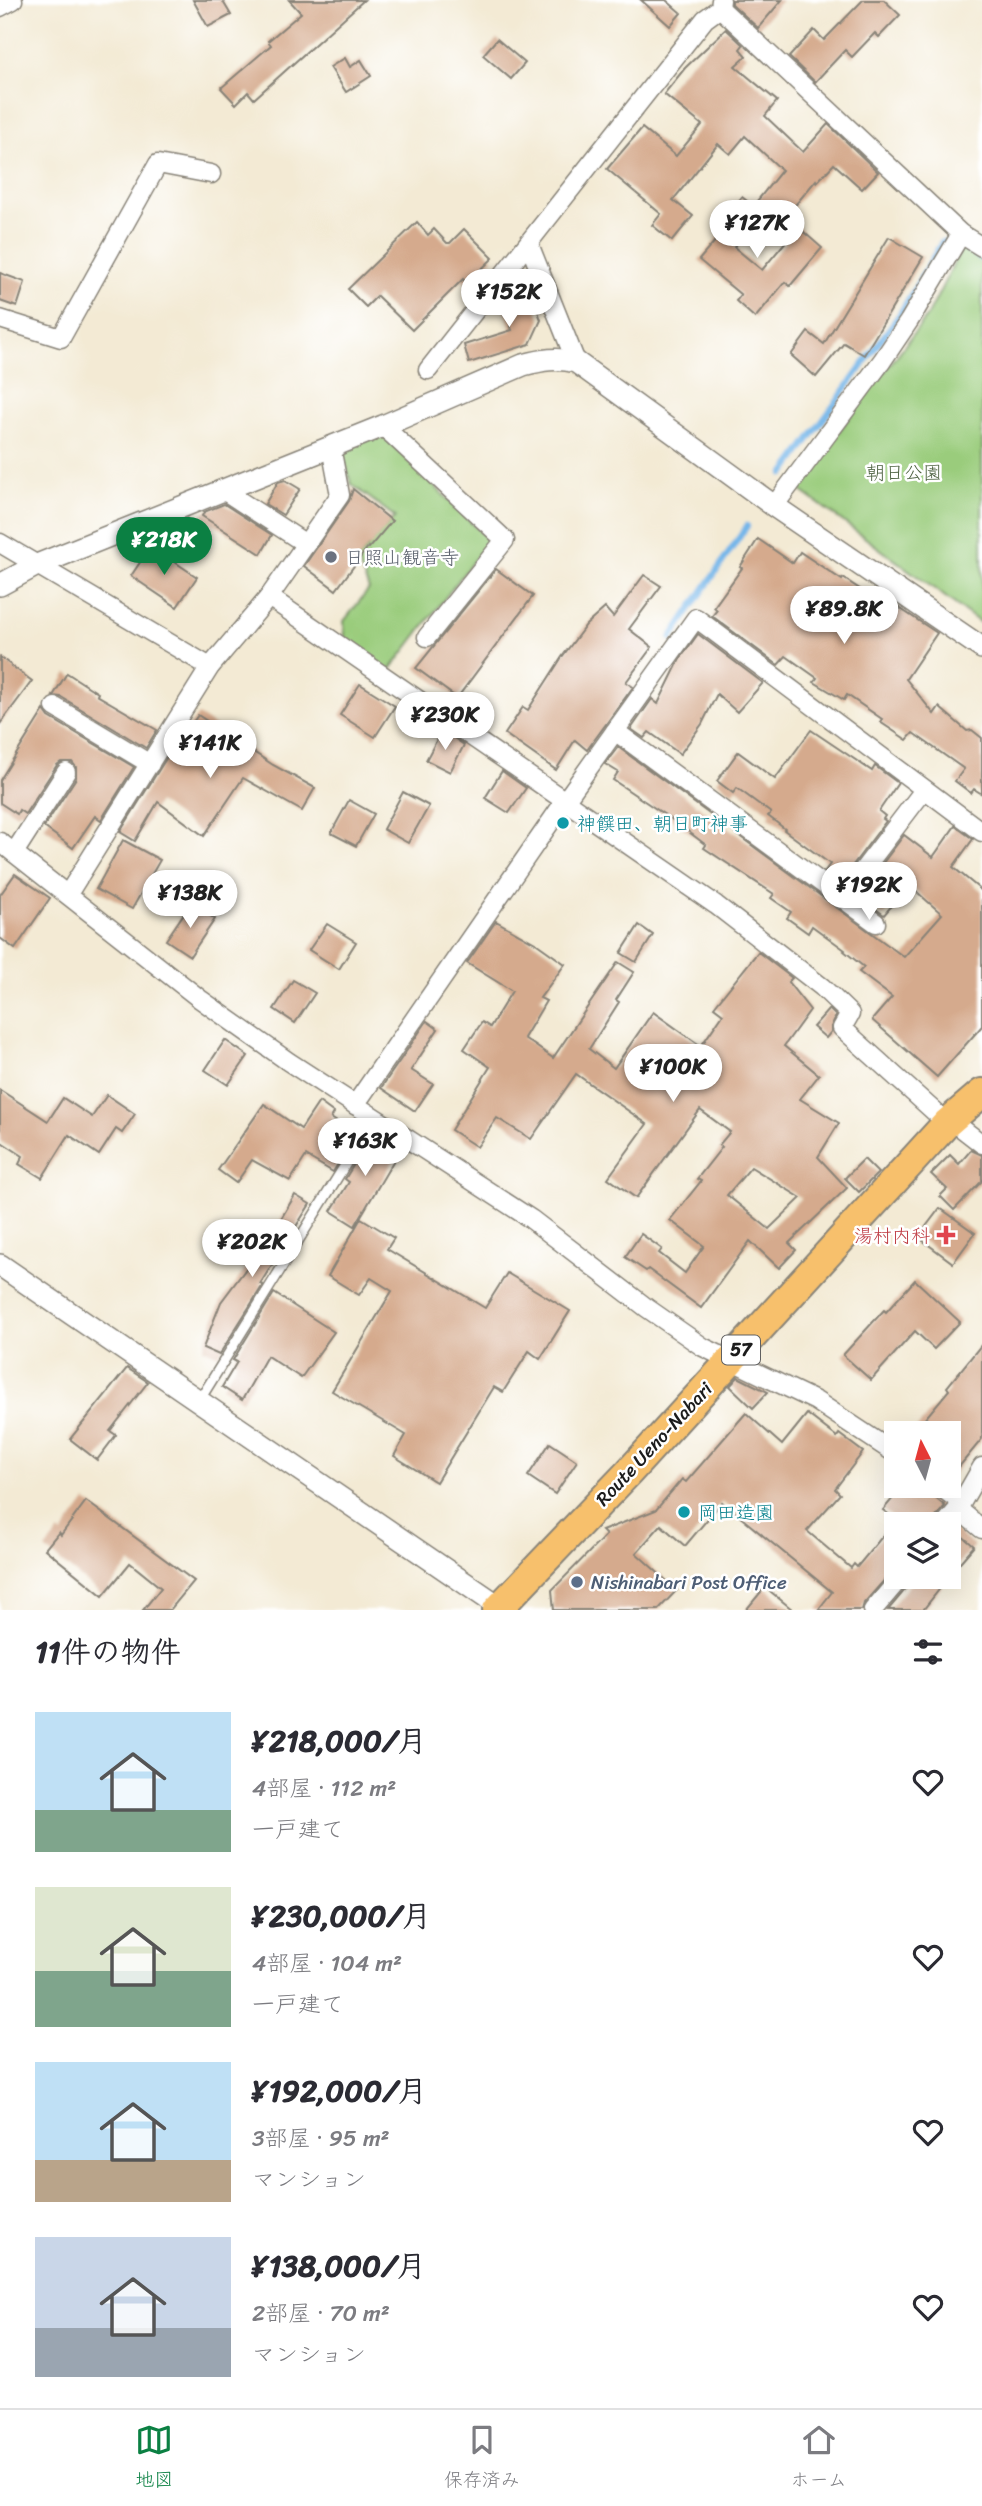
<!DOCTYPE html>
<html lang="ja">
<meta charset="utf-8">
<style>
:root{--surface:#fff;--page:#f7f7f7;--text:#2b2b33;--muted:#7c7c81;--line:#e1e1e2;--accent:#0b8043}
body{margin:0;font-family:Sriracha,"Klee One",sans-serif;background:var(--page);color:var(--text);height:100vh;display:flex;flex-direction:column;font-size:26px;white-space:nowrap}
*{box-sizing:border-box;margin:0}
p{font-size:23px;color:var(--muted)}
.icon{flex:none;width:38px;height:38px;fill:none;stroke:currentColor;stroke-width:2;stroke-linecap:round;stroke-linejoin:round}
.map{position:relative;height:1610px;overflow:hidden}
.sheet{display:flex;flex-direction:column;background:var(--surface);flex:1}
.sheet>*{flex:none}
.needle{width:46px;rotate:354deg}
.fabs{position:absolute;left:884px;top:1421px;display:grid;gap:14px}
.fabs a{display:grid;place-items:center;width:77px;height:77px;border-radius:0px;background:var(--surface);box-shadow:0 7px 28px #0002;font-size:35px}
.price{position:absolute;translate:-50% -60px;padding:0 16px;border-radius:24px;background:#fff;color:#222;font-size:23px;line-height:46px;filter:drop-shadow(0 2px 4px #0008)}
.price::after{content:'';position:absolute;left:50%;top:42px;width:21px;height:16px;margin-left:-10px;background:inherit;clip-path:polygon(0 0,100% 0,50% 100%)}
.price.selected{background:var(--accent);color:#fff}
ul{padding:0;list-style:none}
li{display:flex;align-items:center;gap:21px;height:175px;padding:0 35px}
li span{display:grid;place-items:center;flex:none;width:196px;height:140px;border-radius:0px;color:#555}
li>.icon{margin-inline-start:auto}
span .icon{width:84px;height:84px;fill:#fffc;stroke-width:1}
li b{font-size:30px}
h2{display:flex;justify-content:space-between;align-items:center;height:84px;padding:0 35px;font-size:30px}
.tabs{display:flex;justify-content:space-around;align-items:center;height:98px;border-top:2px solid var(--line);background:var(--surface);font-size:19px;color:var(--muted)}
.tabs a{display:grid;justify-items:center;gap:4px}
.tabs .selected{color:var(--accent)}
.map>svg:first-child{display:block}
.green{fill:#9acc7c;stroke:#5b744c;stroke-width:2}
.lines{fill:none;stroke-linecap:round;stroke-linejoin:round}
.stream{stroke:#75b6e9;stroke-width:6}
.building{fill:#d5aa8d;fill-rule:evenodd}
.service-casing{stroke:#888378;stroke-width:12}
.minor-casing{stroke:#888378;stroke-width:21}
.tertiary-casing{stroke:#888378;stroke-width:24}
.primary-casing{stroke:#888378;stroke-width:32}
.service{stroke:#fff;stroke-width:9}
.minor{stroke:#fff;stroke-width:18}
.tertiary{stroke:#fff;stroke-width:21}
.primary{stroke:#f7c06c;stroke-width:28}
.worship-dot{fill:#6b7280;stroke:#fff;stroke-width:2.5}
.culture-dot{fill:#0f9aa8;stroke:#fff;stroke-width:2.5}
.health-dot{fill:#e0444e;stroke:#fff;stroke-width:2.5}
.service-dot{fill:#5c6f8a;stroke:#fff;stroke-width:2.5}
.labels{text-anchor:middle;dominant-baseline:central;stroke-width:5;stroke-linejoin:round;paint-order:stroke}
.shield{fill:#fff;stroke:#606060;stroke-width:2}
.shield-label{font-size:18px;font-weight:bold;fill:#1c1c1c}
.park-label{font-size:19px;fill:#4e6242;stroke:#fff}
.worship-label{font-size:19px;fill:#5b616d;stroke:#fff;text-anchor:start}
.culture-label{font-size:19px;fill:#0d838f;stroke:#fff;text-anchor:start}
.health-label{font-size:19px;fill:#be3a42;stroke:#fff;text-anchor:end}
.street-label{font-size:19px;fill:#1c1c1c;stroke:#fff}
.service-label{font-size:19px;fill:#4e5e75;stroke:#fff;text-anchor:start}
</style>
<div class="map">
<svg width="982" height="1610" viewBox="0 0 982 1610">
<rect width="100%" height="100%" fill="#fff"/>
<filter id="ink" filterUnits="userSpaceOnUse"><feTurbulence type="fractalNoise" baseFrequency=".0143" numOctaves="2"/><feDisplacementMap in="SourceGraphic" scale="14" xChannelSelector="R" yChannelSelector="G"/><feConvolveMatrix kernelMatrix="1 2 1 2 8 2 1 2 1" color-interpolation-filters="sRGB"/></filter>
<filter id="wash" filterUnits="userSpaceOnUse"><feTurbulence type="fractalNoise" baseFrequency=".00686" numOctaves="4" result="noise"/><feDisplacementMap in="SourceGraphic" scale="28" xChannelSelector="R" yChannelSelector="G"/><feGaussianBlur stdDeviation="1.57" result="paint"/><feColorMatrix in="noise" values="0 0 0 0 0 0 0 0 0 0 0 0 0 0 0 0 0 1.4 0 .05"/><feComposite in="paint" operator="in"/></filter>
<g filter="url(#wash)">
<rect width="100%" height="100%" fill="#f3ead4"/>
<!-- green -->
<g class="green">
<path d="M962,247L982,262V624L796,487L928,315Z"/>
<path d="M381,433L489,540L388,673L345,639L344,621L369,589L357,560L395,517L351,484L341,447Z"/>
</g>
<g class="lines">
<!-- stream -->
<g class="stream">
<path d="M784,474L899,315L942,242L962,247L982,259"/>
<path d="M671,638L747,526"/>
</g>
</g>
<g id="blocks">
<!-- building -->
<g class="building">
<path d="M193,0H222L231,15L208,27Z"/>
<path d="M289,0H364L254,99L248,92L236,104L221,88L271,45L268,41L301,13Z"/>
<path d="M641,0H666L681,13L670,26Z"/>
<path d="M732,0H782L758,28L732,4Z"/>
<path d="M863,0H884L900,15L879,37L875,33L852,57L845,50L815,82L789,57L814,30L824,40Z"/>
<path d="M726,29L743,45L740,49L746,56L735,66L777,101L765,116L803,152L828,124L878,172L862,189L834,164L817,182L816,180L782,221L757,201L782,170L745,136L730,154L718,144L673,200L693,216L672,241L652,225L661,214L607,169L642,128L676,156L702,125L664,94L685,68Z"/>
<path d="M497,39L525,63L511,79L483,55Z"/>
<path d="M345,58L350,67L361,60L371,76L346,92L330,67Z"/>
<path d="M742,197L762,213L734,247L762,270L798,227L822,248L790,286L785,282L755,318L736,301L741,295L699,260L727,227L721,222Z"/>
<path d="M417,222L428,235L434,229L447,243H450L464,229L493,258L467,283L463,279L412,330L377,296L366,307L348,289Z"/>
<path d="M889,237L923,257L864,355L844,343L816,377L791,355L808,332L824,344Z"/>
<path d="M0,273L25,282L17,307L0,301Z"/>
<path d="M522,288L527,306H536L541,320L530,344L469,363L464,345L512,330L501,296Z"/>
<path d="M285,480L300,489L283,515L265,504L278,482Z"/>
<path d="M353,489L392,521L369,548L368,547L336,590L304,566L349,501Z"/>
<path d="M224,504L272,535L261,554L202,516L204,512Z"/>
<path d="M758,539L793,563L800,552L842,580L843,578L884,605L887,600L937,633L906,679L934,714L939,707L967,731L972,730L982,738V794L974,789L971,793L955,781L964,769L913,733L907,740L880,722L882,719L847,695L844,700L814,682L817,678L786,656L778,665L712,616L717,610L714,607L742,568L740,567Z"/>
<path d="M151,546L197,577L177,607L131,576Z"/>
<path d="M496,569L533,596L457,698L416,668Z"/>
<path d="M644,575L661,586L629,629L652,647L626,682L633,687L587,750L575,740L556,770L505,734L523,707L528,710L562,657L586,625L605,608L613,617Z"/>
<path d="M698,634L763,683L737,712L717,694L702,724L680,754L649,732L644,738L631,729L652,699L658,704L680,659Z"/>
<path d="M0,657L32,681L0,724Z"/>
<path d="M67,673L98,693L97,695L157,730L146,748L61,697L53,696Z"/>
<path d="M360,684L395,706L375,737L340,715Z"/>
<path d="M44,710L49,717L134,767L101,820L95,816L73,848L44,827L76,778V767L72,762H61L57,765L25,814L19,810L17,814L0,803V780Z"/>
<path d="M198,715L273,765L315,788L302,811L243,778L204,836L158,802L135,841L120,832L177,741L179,742Z"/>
<path d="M442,730L464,745L450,772L426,760Z"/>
<path d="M811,730L872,771L875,766L898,783L879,811L885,816L883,819L886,821L840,882L825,871L830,864L784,830L785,829L768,816L771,813L737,788L733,793L717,781L738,752L775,779Z"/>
<path d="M618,747L904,957L942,914L909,885L884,915L858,896L904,835L933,857L955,826L973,839L953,867L982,891V1026L937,1077L872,1020L892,997L859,972L864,967L844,951L845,950L812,926L808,933L787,918L791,912L771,898L774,894L704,848L706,845L677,823L613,780L618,772L605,764Z"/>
<path d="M502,771L526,788L509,813L485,798Z"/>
<path d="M403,792L429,806L408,843L383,829Z"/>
<path d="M349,800L374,814L356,846L331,833Z"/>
<path d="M123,840L160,860L132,909L96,889Z"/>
<path d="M15,874L50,898L15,949L0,938V895Z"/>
<path d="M191,903L215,919L190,956L166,940Z"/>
<path d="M496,921L537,944L565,964L540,998L546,1001L524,1038L553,1058L618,962L634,972L616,1000L619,1002L589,1049L614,1068L653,1012L701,1046L723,1014L714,1007L758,952L792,978L788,982L810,1010L784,1046L819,1075L800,1099L839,1123L818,1157L847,1188L789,1243L796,1250L779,1268L750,1241L701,1308L648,1269L646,1271L625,1257L641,1234L662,1249L659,1253L685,1273L704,1246L670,1220L701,1181L697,1179L722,1147L719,1145L730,1132L700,1110L636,1198L608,1178L647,1124L576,1074L531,1139L497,1118L477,1147L451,1130L490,1067L464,1049L482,1022L490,1027L512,991L467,963ZM751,1167L801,1198L769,1229L727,1195Z"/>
<path d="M327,924L356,942L339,969L309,950Z"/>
<path d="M639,925L653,935L636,962L621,953Z"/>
<path d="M293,980L315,993L295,1023L274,1009Z"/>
<path d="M829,1009L836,1016L831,1027V1032L826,1038L813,1027Z"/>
<path d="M427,1021L438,1029L411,1070L433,1084L415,1111L381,1088Z"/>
<path d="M225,1040L248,1056L228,1085L205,1070Z"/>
<path d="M0,1090L48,1121L63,1098L92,1117L107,1095L135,1114L122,1133L116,1129L99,1155L69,1135L42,1178L19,1164L23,1156L0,1141Z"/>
<path d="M319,1102L334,1113L331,1118L356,1134L333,1172L306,1156L290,1181L252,1160L236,1183L218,1170L264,1104L301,1129Z"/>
<path d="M373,1133L401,1148L355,1226L331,1211L349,1182L345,1179Z"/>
<path d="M971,1150L982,1155V1181L954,1210L940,1196L947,1189L931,1174L950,1155L959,1164Z"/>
<path d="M864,1159L878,1173L859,1192L845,1178Z"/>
<path d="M295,1195L310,1204L260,1284L263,1285L219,1355L203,1348L221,1302L272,1234Z"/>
<path d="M940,1208L975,1233L953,1263L918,1237Z"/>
<path d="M361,1218L394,1238L387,1249L485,1308L507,1273L570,1311L540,1359L529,1351L503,1392L494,1387L436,1482L394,1456L406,1435L332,1391L392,1291L371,1278L359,1295L328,1276Z"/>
<path d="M915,1280L960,1322L934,1349L915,1331L871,1380L843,1355L884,1310L886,1312Z"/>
<path d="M274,1293L334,1332L301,1378L267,1356L242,1400L222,1387L237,1362L233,1360Z"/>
<path d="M982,1344V1439L949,1479L948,1433H913L949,1390L947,1387Z"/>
<path d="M127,1368L148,1382L110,1431L116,1435L97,1460L70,1439Z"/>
<path d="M738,1377L768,1392L753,1408L730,1386Z"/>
<path d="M746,1413L782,1445L807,1414L837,1437L839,1434L863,1452L835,1489L840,1494L807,1531L851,1568L854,1564L857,1567L896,1520L883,1510L903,1486H920L945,1506L936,1517L934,1524H902L896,1520V1567L864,1603L862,1610H818L832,1592L722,1502L685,1546L661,1525L636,1553L677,1590L658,1610H554L552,1590L606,1535L602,1531L656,1510L682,1479L686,1482Z"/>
<path d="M550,1443L577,1461L555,1494L528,1476Z"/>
<path d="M86,1501L194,1581L170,1610H143L161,1588L130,1563L103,1596L45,1549L59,1532L61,1535Z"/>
<path d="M955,1530L974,1546L948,1576V1535Z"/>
<path d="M912,1577H949L923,1610H888L910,1584Z"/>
<path d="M765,1587L793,1610H746Z"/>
</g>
</g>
</g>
<g filter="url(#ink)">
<use href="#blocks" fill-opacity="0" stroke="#888378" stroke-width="2"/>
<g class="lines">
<!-- service casing -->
<g class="service-casing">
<path id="service" d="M199,1401L368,1128L378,1120"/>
</g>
<!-- minor casing -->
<g class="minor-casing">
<g id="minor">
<path d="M0,7L13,0"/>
<path d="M720,8L961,234L982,247"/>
<path d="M529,244L576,362"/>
<path d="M0,319L61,338L158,164L211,174"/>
<path d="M428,370L705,19L720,8L721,0"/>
<path d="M383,426L505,540L427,637"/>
<path d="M223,490L306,544"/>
<path d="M774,506L882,361L909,321L961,234"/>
<path d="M0,543L210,667"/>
<path d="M269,597L716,905L822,987L850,1014L842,1028L947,1123"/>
<path d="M55,707L150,764"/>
<path d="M615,731L876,923"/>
<path d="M0,842L200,999L289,1062L531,1219L647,1308L703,1347L816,1401L896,1454"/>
<path d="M14,853L66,772"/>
<path d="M68,894L210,667L269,597L340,495L331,447"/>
<path d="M841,899L924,790"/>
<path d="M355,1105L565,801L696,618L982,832"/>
<path d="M951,1120L982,1144"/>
<path d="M939,1486L961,1502"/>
<path d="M958,1509L982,1529"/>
<path d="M945,1524L958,1509L982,1467"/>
<path d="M873,1610L901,1577"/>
</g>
</g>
<!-- tertiary casing -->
<g class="tertiary-casing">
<g id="tertiary">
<path d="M0,585L37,565L383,426L523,365C542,360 557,357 576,362L774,506L982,648"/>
<path d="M0,1265L500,1607"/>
</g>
</g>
<!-- primary casing -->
<g class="primary-casing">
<path id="primary" d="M497,1610L629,1472L947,1123L982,1093"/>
</g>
<!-- service -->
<use href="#service" class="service"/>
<!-- minor -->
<use href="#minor" class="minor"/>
<!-- tertiary -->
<use href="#tertiary" class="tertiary"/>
<!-- primary -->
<use href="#primary" class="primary"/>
</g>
</g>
<!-- markers -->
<circle class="worship-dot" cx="331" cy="557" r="7"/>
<g class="culture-dot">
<circle cx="563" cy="823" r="7"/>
<circle cx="684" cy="1512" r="7"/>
</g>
<path class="health-dot" d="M942.5 1224.5h7v7h7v7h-7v7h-7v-7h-7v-7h7z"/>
<circle class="service-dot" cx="577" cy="1582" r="7"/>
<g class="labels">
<!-- shield labels -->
<rect class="shield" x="722" y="1335.5" width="38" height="29" rx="5"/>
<g class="shield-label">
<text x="741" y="1350">57</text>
</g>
<!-- park labels -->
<g class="park-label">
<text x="904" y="472">朝日公園</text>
</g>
<!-- worship labels -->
<g class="worship-label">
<text x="345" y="557">日照山観音寺</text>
</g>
<!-- culture labels -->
<g class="culture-label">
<text x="577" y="823">神饌田、朝日町神事</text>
<text x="698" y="1512">岡田造園</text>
</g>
<!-- health labels -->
<g class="health-label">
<text x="930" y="1235">湯村内科</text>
</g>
<!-- street labels -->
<g class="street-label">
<text transform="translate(654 1444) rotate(-47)">Route Ueno-Nabari</text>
</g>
<!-- service labels -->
<g class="service-label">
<text x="591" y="1582">Nishinabari Post Office</text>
</g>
</g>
</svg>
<div class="fabs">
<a><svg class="needle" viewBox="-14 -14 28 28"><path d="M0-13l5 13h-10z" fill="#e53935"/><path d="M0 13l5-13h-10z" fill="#7c7c81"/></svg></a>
<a><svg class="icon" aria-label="layers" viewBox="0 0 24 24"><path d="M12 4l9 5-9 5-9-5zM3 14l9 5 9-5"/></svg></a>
</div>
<b class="price" style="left:757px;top:260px">¥127K</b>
<b class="price" style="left:509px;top:329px">¥152K</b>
<b class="price selected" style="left:164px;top:577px">¥218K</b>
<b class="price" style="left:844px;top:646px">¥89.8K</b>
<b class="price" style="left:445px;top:752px">¥230K</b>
<b class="price" style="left:210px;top:780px">¥141K</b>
<b class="price" style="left:869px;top:922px">¥192K</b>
<b class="price" style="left:190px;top:930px">¥138K</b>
<b class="price" style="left:673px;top:1104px">¥100K</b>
<b class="price" style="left:365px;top:1178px">¥163K</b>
<b class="price" style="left:252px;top:1279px">¥202K</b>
</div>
<section class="sheet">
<h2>11件の物件<svg class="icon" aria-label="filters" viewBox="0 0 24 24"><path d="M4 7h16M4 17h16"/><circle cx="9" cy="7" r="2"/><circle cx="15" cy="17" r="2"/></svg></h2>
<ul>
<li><span style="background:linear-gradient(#bfe0f5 70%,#7fa58c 0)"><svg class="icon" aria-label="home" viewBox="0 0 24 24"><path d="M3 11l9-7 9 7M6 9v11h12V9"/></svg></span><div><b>¥218,000/月</b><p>4部屋 · 112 m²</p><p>一戸建て</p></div><svg class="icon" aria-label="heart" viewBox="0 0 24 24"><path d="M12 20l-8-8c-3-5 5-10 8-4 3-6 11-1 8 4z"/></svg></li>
<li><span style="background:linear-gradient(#dfe7d0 60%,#7fa58c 0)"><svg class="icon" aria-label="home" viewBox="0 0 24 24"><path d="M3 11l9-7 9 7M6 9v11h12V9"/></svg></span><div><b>¥230,000/月</b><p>4部屋 · 104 m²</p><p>一戸建て</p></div><svg class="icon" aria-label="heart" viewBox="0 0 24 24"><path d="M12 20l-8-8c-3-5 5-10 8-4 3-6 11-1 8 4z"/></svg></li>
<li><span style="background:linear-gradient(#bfe0f5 70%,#b9a48a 0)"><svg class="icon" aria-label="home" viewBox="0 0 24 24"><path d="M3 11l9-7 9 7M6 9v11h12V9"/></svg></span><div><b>¥192,000/月</b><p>3部屋 · 95 m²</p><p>マンション</p></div><svg class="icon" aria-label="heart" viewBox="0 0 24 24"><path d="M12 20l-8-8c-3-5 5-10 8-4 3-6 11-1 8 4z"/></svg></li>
<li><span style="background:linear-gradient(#c9d6e8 65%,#9aa5b1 0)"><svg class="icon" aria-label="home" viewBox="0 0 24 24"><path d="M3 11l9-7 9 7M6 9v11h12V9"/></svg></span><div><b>¥138,000/月</b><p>2部屋 · 70 m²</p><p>マンション</p></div><svg class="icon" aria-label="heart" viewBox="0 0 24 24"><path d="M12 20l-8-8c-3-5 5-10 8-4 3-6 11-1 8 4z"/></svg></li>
</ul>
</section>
<nav class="tabs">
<a class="selected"><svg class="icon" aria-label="map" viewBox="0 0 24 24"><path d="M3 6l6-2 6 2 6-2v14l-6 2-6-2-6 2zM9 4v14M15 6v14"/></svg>地図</a>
<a><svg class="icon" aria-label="saved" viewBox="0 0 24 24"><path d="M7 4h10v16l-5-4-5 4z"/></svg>保存済み</a>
<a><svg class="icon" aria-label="home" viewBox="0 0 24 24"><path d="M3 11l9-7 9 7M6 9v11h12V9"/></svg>ホーム</a>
</nav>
